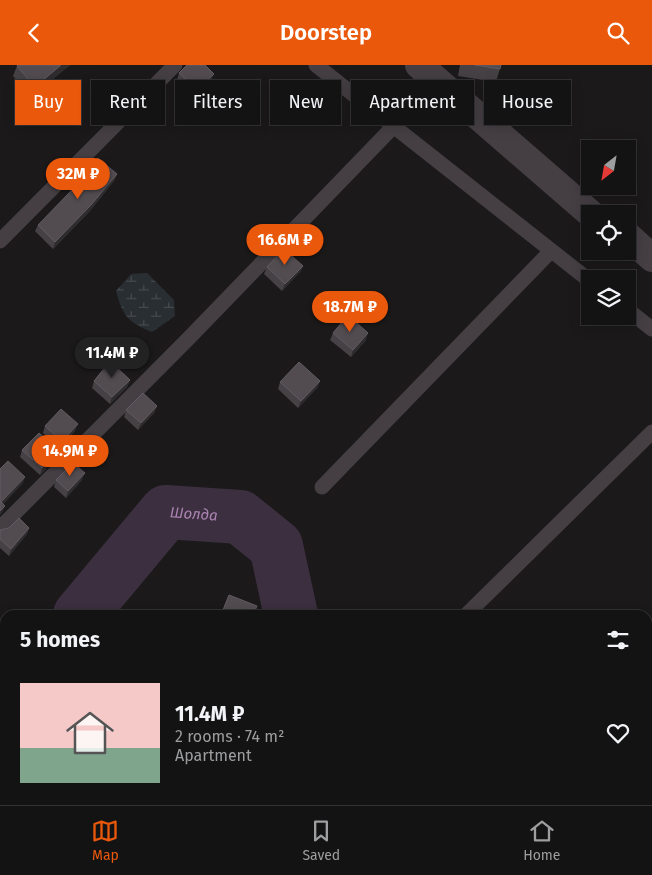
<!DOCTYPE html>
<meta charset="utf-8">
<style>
:root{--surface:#141314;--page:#212022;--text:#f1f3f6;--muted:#9d9ea0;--line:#333234;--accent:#ea580c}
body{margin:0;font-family:"Fira Sans",sans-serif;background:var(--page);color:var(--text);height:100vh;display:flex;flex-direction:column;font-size:19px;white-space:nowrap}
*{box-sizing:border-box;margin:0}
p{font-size:16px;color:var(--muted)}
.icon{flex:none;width:28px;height:28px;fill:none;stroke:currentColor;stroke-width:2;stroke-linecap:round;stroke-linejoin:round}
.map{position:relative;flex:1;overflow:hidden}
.drawer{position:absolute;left:0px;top:545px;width:652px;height:195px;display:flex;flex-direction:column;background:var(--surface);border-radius:15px 15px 0 0;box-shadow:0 2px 12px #0003,0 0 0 1px var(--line)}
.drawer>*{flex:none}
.hud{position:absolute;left:15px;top:15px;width:622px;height:45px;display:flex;gap:10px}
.needle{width:32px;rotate:211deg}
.controls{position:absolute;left:581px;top:75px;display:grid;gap:10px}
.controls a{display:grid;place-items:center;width:55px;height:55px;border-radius:0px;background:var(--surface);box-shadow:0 2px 12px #0003,0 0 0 1px var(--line);font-size:25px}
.price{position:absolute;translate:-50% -42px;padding:0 11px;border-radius:18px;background:var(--accent);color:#fff;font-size:16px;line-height:32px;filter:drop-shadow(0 1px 2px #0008)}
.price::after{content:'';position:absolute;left:50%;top:30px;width:15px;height:11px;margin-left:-8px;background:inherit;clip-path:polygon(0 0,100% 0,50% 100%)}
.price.selected{background:#222;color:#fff}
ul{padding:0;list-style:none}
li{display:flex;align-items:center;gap:15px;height:125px;padding:0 20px}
li span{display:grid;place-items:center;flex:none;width:140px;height:100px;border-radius:0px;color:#555}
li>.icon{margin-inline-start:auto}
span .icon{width:60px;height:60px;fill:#fffc;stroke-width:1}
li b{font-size:21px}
h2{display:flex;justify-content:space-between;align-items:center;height:60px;padding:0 20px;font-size:21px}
.pill{padding:0 18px;border-radius:0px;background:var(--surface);box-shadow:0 2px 12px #0003,0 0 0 1px var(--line);font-size:18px;line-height:45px}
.pill.selected{background:var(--accent);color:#fff}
header{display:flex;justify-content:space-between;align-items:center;height:65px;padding:0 20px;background:var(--accent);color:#fff;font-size:22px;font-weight:600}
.tabs{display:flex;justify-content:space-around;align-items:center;height:70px;border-top:1px solid var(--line);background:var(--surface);font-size:14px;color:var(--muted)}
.tabs a{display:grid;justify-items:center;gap:2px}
.tabs .selected{color:var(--accent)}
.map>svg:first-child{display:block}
.wetland{fill:url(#wetland-marsh)}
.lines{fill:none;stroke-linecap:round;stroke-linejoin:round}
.river{stroke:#3c2f3f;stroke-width:54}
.service{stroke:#453f43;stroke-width:15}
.minor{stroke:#453f43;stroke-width:28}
.wall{fill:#464145}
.shaded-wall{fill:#2f2c2e}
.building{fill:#524c51;stroke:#625b62}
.labels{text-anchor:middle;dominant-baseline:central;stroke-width:4.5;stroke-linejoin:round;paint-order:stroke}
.water-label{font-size:15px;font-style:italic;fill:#ac84b4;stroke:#161415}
</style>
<header><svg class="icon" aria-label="back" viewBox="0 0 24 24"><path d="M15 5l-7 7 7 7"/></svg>Doorstep<svg class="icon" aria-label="search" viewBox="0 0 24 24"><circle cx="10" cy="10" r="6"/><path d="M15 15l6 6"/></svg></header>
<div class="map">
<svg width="652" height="740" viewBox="0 0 652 740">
<defs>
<pattern id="wetland-marsh" width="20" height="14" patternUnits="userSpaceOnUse" patternTransform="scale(1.25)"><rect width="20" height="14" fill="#292e33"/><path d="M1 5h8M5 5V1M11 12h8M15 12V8" fill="none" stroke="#464a4e"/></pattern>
</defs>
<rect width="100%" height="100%" fill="#1b191a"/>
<!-- wetland -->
<g class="wetland">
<path d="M147,208L174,235L175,251L152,267C127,257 123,251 116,226L131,209Z"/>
<path d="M0,711H5V735H29L28,740H0Z"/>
</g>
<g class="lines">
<!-- river -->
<g class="river">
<path id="s1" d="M80,550L166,447L240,452L276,481L291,550"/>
<path d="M0,598L5,597"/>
<path d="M470,735L495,740"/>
</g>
<!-- service -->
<g class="service">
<path d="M316,0L590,216"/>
<path d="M0,176L175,0"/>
<path d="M628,245L652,264"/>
<path d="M322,422L551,186"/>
<path d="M0,463L188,274L393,62"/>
<path d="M466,550L652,367"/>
<path d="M648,657L652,653"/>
<path d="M215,740L217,735"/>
</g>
<!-- minor -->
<g class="minor">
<path d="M419,0L591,149"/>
<path d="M628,171L652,193"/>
</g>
</g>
<!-- wall -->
<g class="wall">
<path d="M70,0L31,32L13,11L17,1Z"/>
<path d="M460,0H501L496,17L458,11Z"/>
<path d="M179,8L211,16L194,32L177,15Z"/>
<path d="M586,75L590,107L583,106V82Z"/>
<path d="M117,109L114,116L89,147L53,184L35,166L38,160Z"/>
<path d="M303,201L300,207L282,226L264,209L267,202Z"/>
<path d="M333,268L366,275L351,292L330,275Z"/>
<path d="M130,315L127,322L110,339L92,323L94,316Z"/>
<path d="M320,316L317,323L298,343L278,324L280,317Z"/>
<path d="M157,341L154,348L138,365L124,352L126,345Z"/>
<path d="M45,361L75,366L59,383L43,368Z"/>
<path d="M22,385L57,392L40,410L20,392Z"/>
<path d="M56,415H82L66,433L54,422Z"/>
<path d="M29,463L27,469L9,491L0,483V465Z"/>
</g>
<!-- shaded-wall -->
<g class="shaded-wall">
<path d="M61,0H70L31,32L35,22Z"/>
<path d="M214,9L211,16L194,32L197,25Z"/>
<path d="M586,100H590V107L583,106Z"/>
<path d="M117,109L114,116L89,147L53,184L55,177Z"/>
<path d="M303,201L300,207L282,226L285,219Z"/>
<path d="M368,268L366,275L351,292L353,285Z"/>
<path d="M130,315L127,322L110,339L112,332Z"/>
<path d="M320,316L317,323L298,343L301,336Z"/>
<path d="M157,341L154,348L138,365L141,358Z"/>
<path d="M78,359L75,366L59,383L62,376Z"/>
<path d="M59,386L57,392L40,410L42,403Z"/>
<path d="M85,408L82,415L66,433L68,426Z"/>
<path d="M25,412L23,418L0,443L1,437Z"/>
<path d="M5,441L2,448L0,450V446Z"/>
<path d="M29,463L27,469L9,491L11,484Z"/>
</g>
<!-- building -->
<g class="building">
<path d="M18,0H61L35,22L17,1Z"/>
<path d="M187,0H205L214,9L197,25L179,8Z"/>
<path d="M475,0H501L500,4Z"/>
<path d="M586,75L618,76V84H590V100H586Z"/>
<path d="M98,93L117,109L91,140L55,177L38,160L70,127Z"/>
<path d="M284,184L303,201L285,219L267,202Z"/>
<path d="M348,250L368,268L353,285L333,268Z"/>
<path d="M110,296L130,315L112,332L94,316Z"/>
<path d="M299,297L320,316L301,336L280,317Z"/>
<path d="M143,328L157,341L141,358L126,345Z"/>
<path d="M61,344L78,359L62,376L45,361Z"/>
<path d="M39,368L59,386L42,403L22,385Z"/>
<path d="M8,396L25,412L1,437L5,441L0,446V404Z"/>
<path d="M73,398L85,408L68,426L56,415Z"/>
<path d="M19,453L29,463L11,484L0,474V465L9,463Z"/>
<path d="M229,530L257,541L253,550H221Z"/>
<path d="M322,735H324L337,740H320Z"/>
</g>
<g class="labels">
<!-- water labels -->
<g class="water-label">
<text stroke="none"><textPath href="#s1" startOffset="162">Шолда</textPath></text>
</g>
</g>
</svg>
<div class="controls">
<a><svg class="needle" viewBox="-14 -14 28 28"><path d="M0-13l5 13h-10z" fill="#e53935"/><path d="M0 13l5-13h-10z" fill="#9d9ea0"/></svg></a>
<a><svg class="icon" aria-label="locate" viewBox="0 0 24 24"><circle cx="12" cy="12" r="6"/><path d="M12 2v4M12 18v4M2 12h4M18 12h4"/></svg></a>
<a><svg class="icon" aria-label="layers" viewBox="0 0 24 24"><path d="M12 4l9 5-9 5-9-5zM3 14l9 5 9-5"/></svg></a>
</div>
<b class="price" style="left:78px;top:135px">32M ₽</b>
<b class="price" style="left:285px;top:201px">16.6M ₽</b>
<b class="price" style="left:350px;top:268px">18.7M ₽</b>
<b class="price selected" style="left:112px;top:314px">11.4M ₽</b>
<b class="price" style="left:70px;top:412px">14.9M ₽</b>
<div class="hud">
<a class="pill selected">Buy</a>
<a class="pill">Rent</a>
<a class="pill">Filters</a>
<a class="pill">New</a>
<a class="pill">Apartment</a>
<a class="pill">House</a>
</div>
<section class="drawer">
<h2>5 homes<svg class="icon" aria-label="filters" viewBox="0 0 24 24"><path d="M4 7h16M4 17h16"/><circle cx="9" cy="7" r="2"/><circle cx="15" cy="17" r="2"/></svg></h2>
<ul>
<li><span style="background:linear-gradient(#f6c9c9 65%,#7fa58c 0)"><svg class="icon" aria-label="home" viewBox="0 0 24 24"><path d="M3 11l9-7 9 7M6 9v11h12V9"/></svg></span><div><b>11.4M ₽</b><p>2 rooms · 74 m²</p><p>Apartment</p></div><svg class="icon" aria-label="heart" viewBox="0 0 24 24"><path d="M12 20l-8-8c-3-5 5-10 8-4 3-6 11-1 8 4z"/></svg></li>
</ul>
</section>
</div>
<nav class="tabs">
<a class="selected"><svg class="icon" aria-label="map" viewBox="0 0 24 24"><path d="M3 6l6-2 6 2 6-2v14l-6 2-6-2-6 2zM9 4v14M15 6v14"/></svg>Map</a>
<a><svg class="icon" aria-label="saved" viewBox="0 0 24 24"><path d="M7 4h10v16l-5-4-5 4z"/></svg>Saved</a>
<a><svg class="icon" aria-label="home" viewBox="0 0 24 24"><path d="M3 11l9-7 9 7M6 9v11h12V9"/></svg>Home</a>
</nav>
